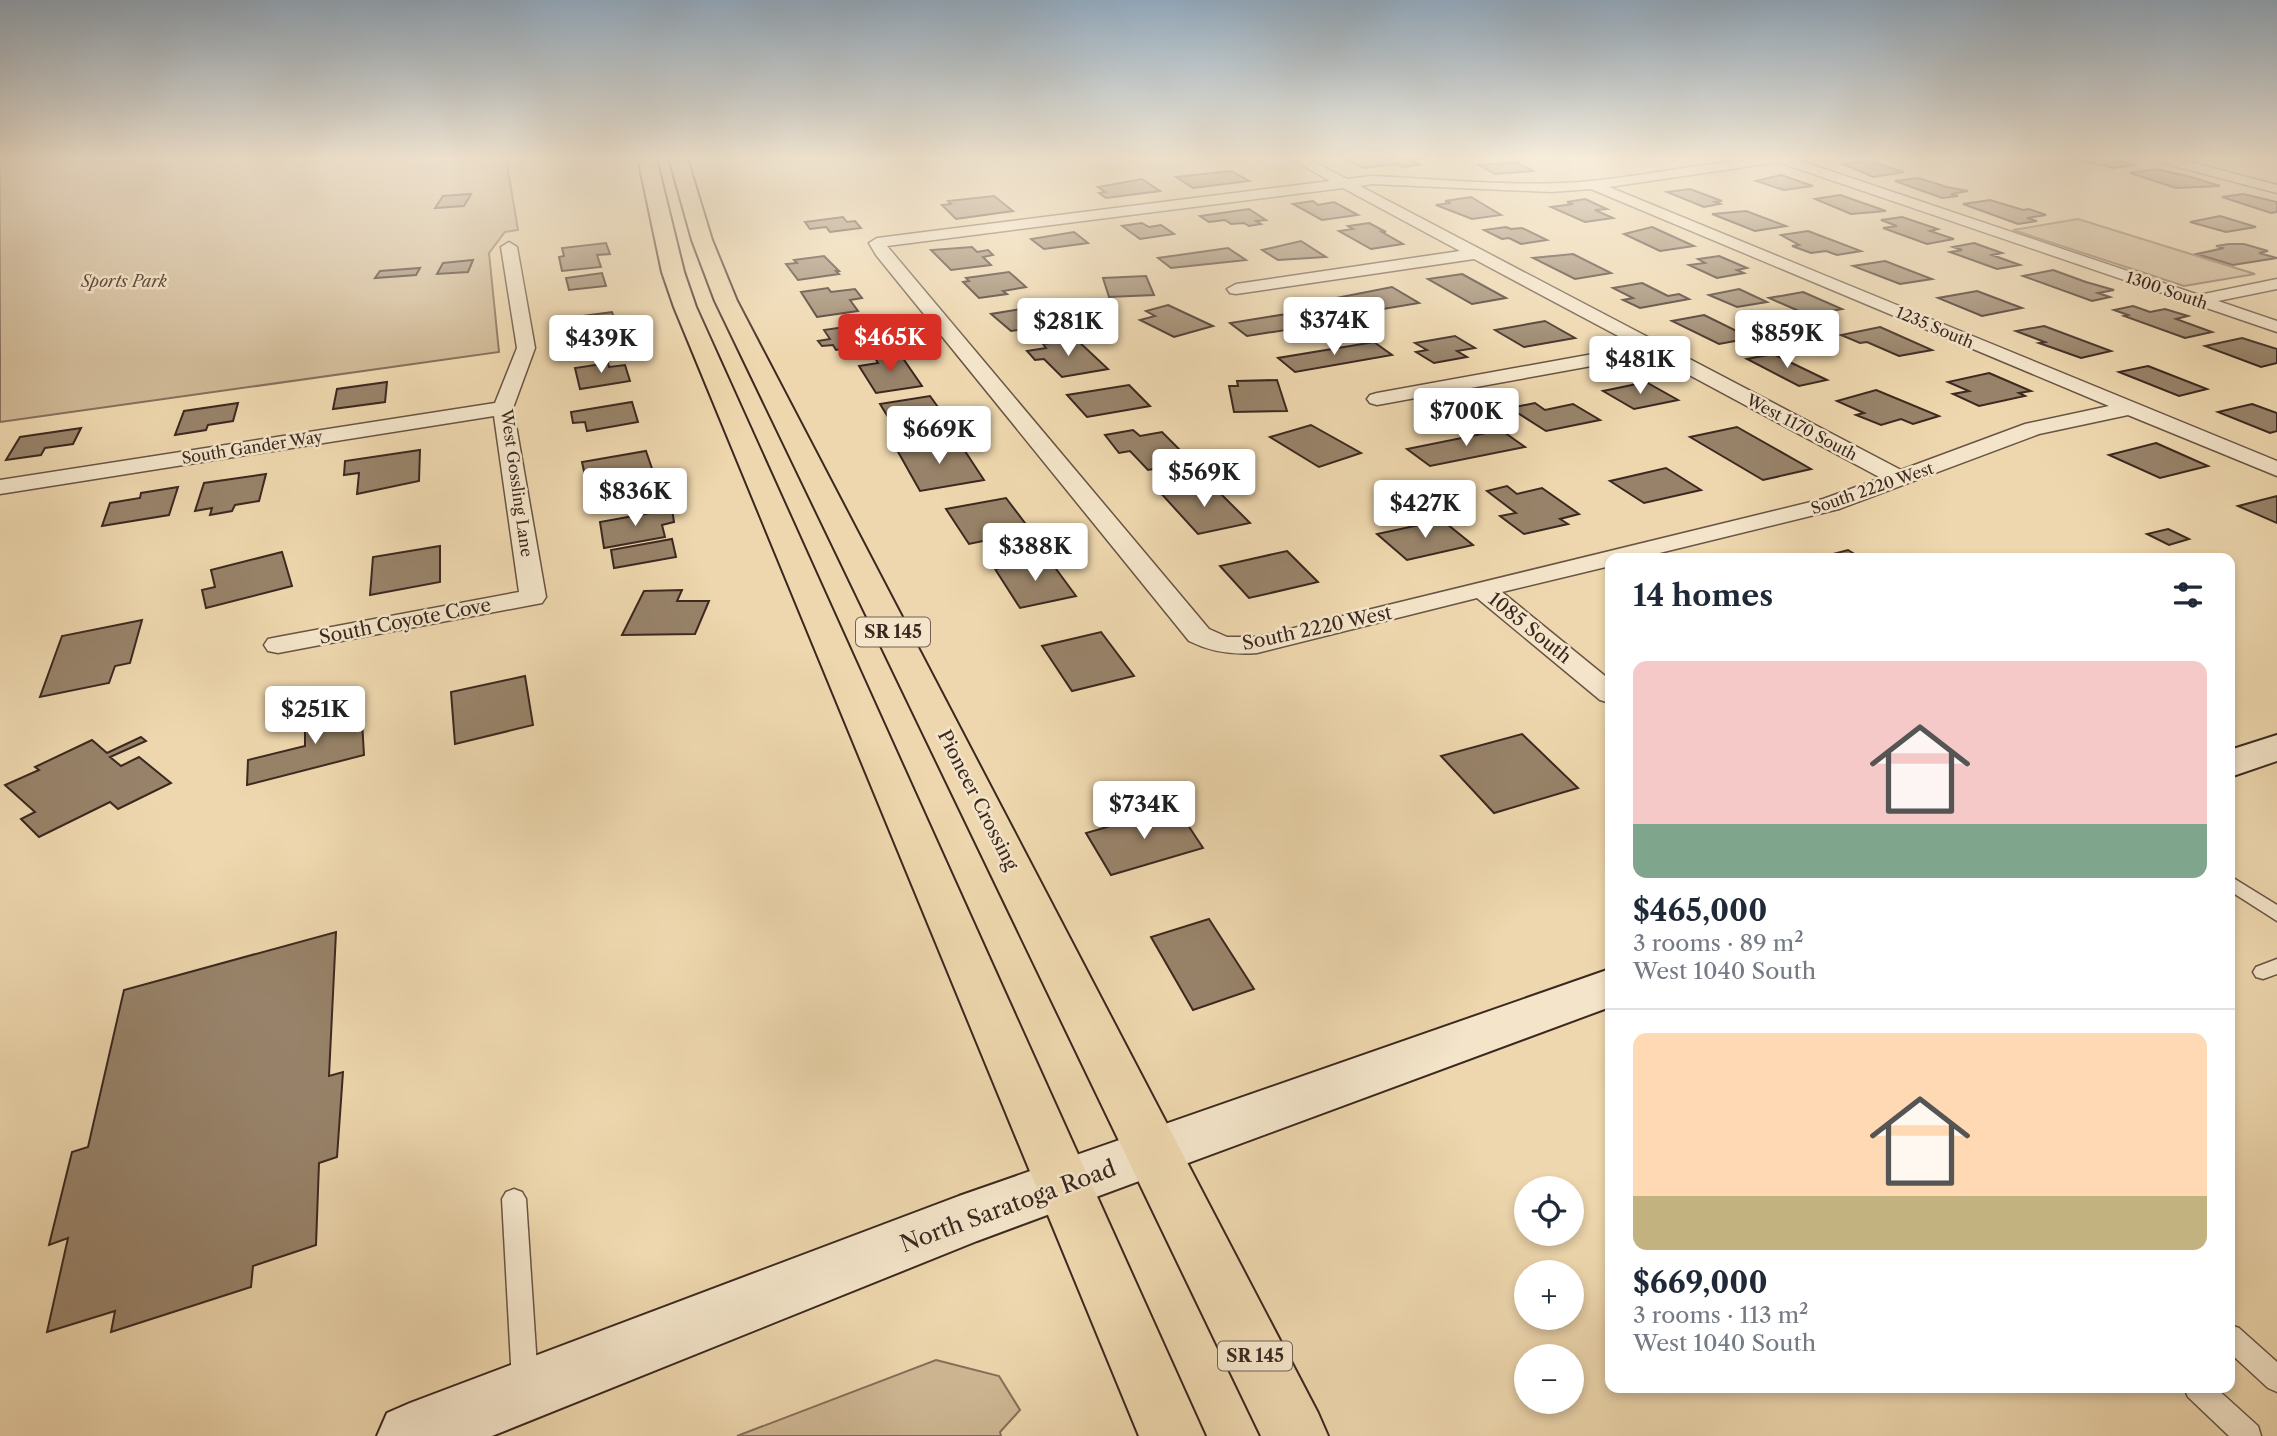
<!DOCTYPE html>
<meta charset="utf-8">
<style>
:root{--surface:#fff;--page:#f2f2f3;--text:#1f2937;--muted:#747a83;--line:#e0e1e3;--accent:#d93025}
body{margin:0;font-family:"Libre Caslon Text",serif;background:var(--page);color:var(--text);height:100vh;display:flex;flex-direction:column;font-size:26px;white-space:nowrap}
*{box-sizing:border-box;margin:0}
p{font-size:23px;color:var(--muted)}
.icon{flex:none;width:38px;height:38px;fill:none;stroke:currentColor;stroke-width:2;stroke-linecap:round;stroke-linejoin:round}
.map{position:relative;flex:1;overflow:hidden}
.sheet{position:absolute;left:1605px;top:553px;width:630px;height:840px;display:flex;flex-direction:column;background:var(--surface);border-radius:14px;box-shadow:0 4px 10px #0003}
.sheet>*{flex:none}
.tools{position:absolute;left:1514px;top:1176px;display:grid;gap:14px}
.tools a{display:grid;place-items:center;width:70px;height:70px;border-radius:50%;background:var(--surface);box-shadow:0 4px 10px #0003;font-size:35px}
.price{position:absolute;translate:-50% -60px;padding:0 16px;border-radius:7px;background:#fff;color:#222;font-size:23px;line-height:46px;filter:drop-shadow(0 2px 4px #0008)}
.price::after{content:'';position:absolute;left:50%;top:42px;width:21px;height:16px;margin-left:-10px;background:inherit;clip-path:polygon(0 0,100% 0,50% 100%)}
.price.selected{background:var(--accent);color:#fff}
ul{padding:0;list-style:none}
li{display:grid;align-content:center;gap:14px;height:371px;padding:0 28px}
li+li{border-top:2px solid var(--line)}
li span{display:grid;place-items:center;height:217px;border-radius:14px;color:#555}
li>.icon{margin-inline-start:auto}
span .icon{width:126px;height:126px;fill:#fffc;stroke-width:1}
li b{font-size:30px}
h2{display:flex;justify-content:space-between;align-items:center;height:84px;padding:0 28px;font-size:30px}
.map>svg:first-child{display:block}
.green{fill:#d0b996;stroke:#86705b;stroke-width:2}
.building{fill:#98836a;stroke:#3b2820;stroke-width:2}
.lines{fill:none;stroke-linecap:round;stroke-linejoin:round}
.service-casing{stroke:#685444;stroke-width:3}
.minor-casing{stroke:#685444;stroke-width:3}
.secondary-casing{stroke:#3b2820;stroke-width:4}
.trunk-casing{stroke:#3b2820;stroke-width:4}
.service{fill:#f4e5ca;fill-rule:evenodd}
.minor{fill:#f4e5ca;fill-rule:evenodd}
.secondary{fill:#f4e5ca;fill-rule:evenodd}
.trunk{fill:#eed7ae;fill-rule:evenodd}
.labels{text-anchor:middle;dominant-baseline:central;stroke-width:5;stroke-linejoin:round;paint-order:stroke}
.far-park-label{font-size:16px;font-style:italic;fill:#604c3e;stroke:#f4e5ca}
.far-street-label{font-size:16px;fill:#3b2820;stroke:#f4e5ca}
.shield{fill:#f4e5ca;stroke:#726153;stroke-width:2}
.shield-label{font-size:18px;font-weight:bold;fill:#3b2820}
.street-label{font-size:19px;fill:#3b2820;stroke:#f4e5ca}
.near-street-label{font-size:23px;fill:#3b2820;stroke:#f4e5ca}
</style>
<div class="map">
<svg width="2277" height="1436" viewBox="0 0 2277 1436">
<rect width="100%" height="100%" fill="#eed7ae"/>
<filter id="stains"><feTurbulence type="fractalNoise" baseFrequency=".00286" numOctaves="4"/><feColorMatrix values="0 0 0 0 .2 0 0 0 0 .09 0 0 0 0 .02 0 0 0 .5 -.17"/></filter>
<radialGradient id="worn" r=".72"><stop offset=".6" stop-color="#630" stop-opacity="0"/><stop offset="1" stop-color="#630" stop-opacity=".3"/></radialGradient>
<!-- green -->
<g class="green">
<path d="M0,158H506L518,230L505,232L489,253L499,352L0,422Z"/>
<path d="M2078,219L2255,274L2184,286L2013,230Z"/>
<path d="M936,1360L999,1376L1020,1410L1000,1432L1001,1436H737Z"/>
</g>
<!-- building -->
<g class="building">
<path d="M1362,158H1419L1421,159L1411,160L1421,165L1404,167L1396,164L1364,168L1347,160Z"/>
<path d="M2072,158H2114L2135,165L2114,168Z"/>
<path d="M1868,161L1904,172L1873,177L1843,164Z"/>
<path d="M1517,162L1533,171L1495,174L1479,165Z"/>
<path d="M2156,169L2191,177L2220,186L2176,188L2130,173Z"/>
<path d="M1231,171L1249,181L1193,188L1176,177Z"/>
<path d="M1781,175L1813,186L1784,190L1756,181Z"/>
<path d="M1918,178L1947,187L1968,191L1951,194L1958,196L1942,198L1895,181Z"/>
<path d="M1142,179L1160,191L1106,198L1099,193L1105,192L1098,187Z"/>
<path d="M1690,189L1722,201L1715,202L1720,204L1704,207L1667,192Z"/>
<path d="M471,194L464,206L435,208L443,196Z"/>
<path d="M2243,194L2277,202V212L2271,213L2222,197Z"/>
<path d="M1840,195L1886,211L1851,214L1815,199Z"/>
<path d="M994,196L1013,211L956,219L942,205L951,204L948,201Z"/>
<path d="M1471,197L1501,215L1472,219L1436,205L1451,203L1445,201Z"/>
<path d="M1585,199L1607,209L1595,210L1613,218L1585,222L1551,207L1573,204L1567,202Z"/>
<path d="M1990,200L2023,210L2029,209L2046,215L2027,218L2037,221L2018,224L1963,204Z"/>
<path d="M1313,201L1318,205L1334,202L1358,215L1322,220L1293,204Z"/>
<path d="M1249,209L1266,220L1256,221L1261,224L1249,226L1244,223L1231,224L1225,220L1209,222L1200,216Z"/>
<path d="M1746,211L1786,226L1755,231L1712,214Z"/>
<path d="M2220,216L2256,227L2226,232L2190,222Z"/>
<path d="M843,217L847,222L855,221L861,228L830,232L826,227L810,229L805,222Z"/>
<path d="M1902,217L1938,229L1930,231L1954,239L1927,244L1883,228L1897,226L1881,220Z"/>
<path d="M1142,223L1149,227L1161,225L1174,234L1140,239L1122,226Z"/>
<path d="M1369,223L1386,232H1382L1403,244L1371,249L1339,231L1353,229L1348,226Z"/>
<path d="M1506,227L1511,229L1522,228L1547,240L1521,244L1509,238L1502,239L1484,230Z"/>
<path d="M1652,227L1694,246L1660,251L1624,234Z"/>
<path d="M1808,231L1861,251L1837,255L1826,251L1811,253L1792,246L1799,245L1781,235Z"/>
<path d="M1074,232L1088,243L1044,249L1031,239Z"/>
<path d="M1301,241L1326,257L1278,260L1262,250Z"/>
<path d="M606,243L610,254L597,255L601,267L562,271L559,257L564,256L562,248Z"/>
<path d="M1974,243L2002,253L1992,255L2020,265L1997,269L1950,252L1962,250L1953,247Z"/>
<path d="M2229,244H2244L2268,251L2259,253L2277,258L2233,265L2197,254L2224,248L2216,246Z"/>
<path d="M972,247L977,252L988,250L993,255L983,257L991,265L951,270L931,250Z"/>
<path d="M1228,248L1246,260L1171,268L1158,258Z"/>
<path d="M1573,254L1611,273L1575,279L1533,258Z"/>
<path d="M824,256L839,271H836L839,274L798,280L786,264L797,263L794,260Z"/>
<path d="M1719,256L1747,268L1737,270L1744,273L1717,278L1689,265L1705,263L1698,259Z"/>
<path d="M473,260L468,272L437,274L443,263Z"/>
<path d="M1885,261L1932,279L1900,284L1853,266Z"/>
<path d="M420,268L416,275L375,278L380,271Z"/>
<path d="M2053,270L2086,282L2114,290L2098,293L2110,297L2092,301L2023,276Z"/>
<path d="M1009,272L1026,287L1003,291L1007,294L979,298L963,282L969,281L966,278Z"/>
<path d="M602,273L606,286L569,290L566,278Z"/>
<path d="M1462,274L1506,298L1472,304L1428,279Z"/>
<path d="M1146,276L1154,295L1109,297L1103,278Z"/>
<path d="M1642,283L1668,296L1679,294L1689,299L1640,308L1623,300L1633,298L1613,288Z"/>
<path d="M1392,287L1419,303L1353,314L1331,299Z"/>
<path d="M828,288L831,292L855,289L862,298L850,300L858,311L817,317L801,292Z"/>
<path d="M1739,289L1767,302L1737,307L1709,295Z"/>
<path d="M1977,291L2022,308L1982,316L1938,298Z"/>
<path d="M1803,292L1842,309L1808,315L1769,298Z"/>
<path d="M1168,305L1213,326L1174,337L1140,320L1155,316L1146,311Z"/>
<path d="M2133,306L2150,312L2165,309L2188,316L2176,319L2212,332L2185,338L2124,316L2128,315L2114,310Z"/>
<path d="M1033,307L1051,325L1011,331L991,314Z"/>
<path d="M1318,309L1337,322L1247,336L1230,323Z"/>
<path d="M612,312L617,327L577,332L574,317Z"/>
<path d="M1704,315L1751,338L1719,344L1672,321Z"/>
<path d="M1545,321L1575,338L1524,347L1495,330Z"/>
<path d="M879,322L886,330L867,333L875,343L836,350L833,345L822,346L818,341L830,339L824,330Z"/>
<path d="M2044,326L2111,351L2081,358L2039,343L2045,342L2016,331Z"/>
<path d="M1880,327L1932,350L1899,356L1867,342L1860,343L1841,335Z"/>
<path d="M1455,336L1475,348L1457,351L1467,357L1434,363L1416,352L1427,350L1415,343Z"/>
<path d="M2242,338L2277,349V363L2261,367L2205,346Z"/>
<path d="M1076,339L1108,369L1062,377L1044,359L1035,360L1027,351L1046,348L1043,344Z"/>
<path d="M1374,342L1392,355L1295,372L1278,358Z"/>
<path d="M900,354L922,386L876,393L859,366L878,363L875,358Z"/>
<path d="M1773,354L1827,380L1799,386L1747,359Z"/>
<path d="M608,363L609,367L625,365L630,381L580,389L575,368Z"/>
<path d="M2148,366L2207,389L2179,396L2119,372Z"/>
<path d="M1989,373L2031,391L2019,393L2025,396L1979,406L1953,394L1969,391L1948,382Z"/>
<path d="M1277,380L1287,411L1234,412L1229,386H1238L1237,381Z"/>
<path d="M387,382L385,402L333,409L337,389Z"/>
<path d="M1646,382L1678,400L1634,409L1603,391Z"/>
<path d="M1129,385L1150,406L1087,417L1067,395Z"/>
<path d="M1876,390L1939,416L1913,424L1901,419L1881,425L1856,415L1864,413L1837,401Z"/>
<path d="M930,396L948,421L896,430L880,404Z"/>
<path d="M632,402L638,422L587,431L585,422L573,423L571,412Z"/>
<path d="M238,403L233,421L208,425L206,430L175,435L184,411Z"/>
<path d="M1535,403L1545,410L1573,404L1600,420L1546,431L1510,408Z"/>
<path d="M2252,404L2277,413V431L2270,433L2218,412Z"/>
<path d="M1311,425L1361,453L1319,467L1270,437Z"/>
<path d="M1737,427L1811,469L1763,480L1690,437Z"/>
<path d="M81,428L73,444L45,448L41,455L6,460L20,437Z"/>
<path d="M1133,430L1140,436L1162,432L1192,462L1148,470L1130,451L1119,453L1105,435Z"/>
<path d="M1501,430L1525,447L1430,466L1407,449Z"/>
<path d="M939,443L942,449L961,445L984,480L920,491L897,450Z"/>
<path d="M2156,443L2208,466L2160,478L2109,455Z"/>
<path d="M420,450L419,481L357,494L359,473L344,475L345,461Z"/>
<path d="M646,451L659,489L618,496L614,482L601,485L598,474L585,476L582,462Z"/>
<path d="M1666,468L1701,490L1644,503L1610,481Z"/>
<path d="M266,474L259,501L235,505L232,511L210,515L212,508L195,511L204,483Z"/>
<path d="M1188,485L1195,492L1215,488L1250,523L1198,534L1158,490Z"/>
<path d="M1507,486L1517,494L1542,488L1579,514L1560,519L1568,524L1524,534L1500,516L1516,513L1487,491Z"/>
<path d="M178,487L169,515L102,526L110,503L140,498L141,493Z"/>
<path d="M2277,496V523L2238,506Z"/>
<path d="M1006,498L1031,531L969,544L946,509Z"/>
<path d="M672,509L674,522L662,525L665,537L604,548L600,522Z"/>
<path d="M1442,520L1473,545L1407,560L1377,534Z"/>
<path d="M2168,529L2189,539L2169,545L2147,534Z"/>
<path d="M672,539L676,557L614,568L611,550Z"/>
<path d="M440,546V582L370,595L373,557Z"/>
<path d="M1848,550L1861,558H1818Z"/>
<path d="M1287,551L1318,582L1249,598L1220,566Z"/>
<path d="M282,552L292,586L206,608L202,590L215,587L211,570Z"/>
<path d="M1048,558L1076,596L1020,608L995,569Z"/>
<path d="M682,590L677,601H709L695,634L622,635L644,591Z"/>
<path d="M142,620L130,663L115,666L109,683L40,697L62,636Z"/>
<path d="M1101,632L1134,676L1072,691L1042,646Z"/>
<path d="M525,676L533,725L455,744L451,692Z"/>
<path d="M361,704L364,755L247,785L248,760L305,746V718Z"/>
<path d="M1522,734L1578,788L1494,813L1441,756Z"/>
<path d="M141,737L146,741L110,757L121,766L139,757L171,783L118,809L110,802L39,837L21,819L35,812L5,785L39,770L35,767L92,740L107,753Z"/>
<path d="M1176,807L1203,848L1111,875L1086,833Z"/>
<path d="M1209,919L1254,989L1193,1010L1151,937Z"/>
<path d="M336,932L329,1076L343,1072L337,1157L319,1163L316,1245L253,1266L251,1287L111,1332L115,1311L47,1332L68,1238L49,1245L72,1152L88,1147L124,990Z"/>
</g>
<g class="lines">
<!-- service casing -->
<g class="service-casing">
<g id="service">
<path d="M2230,876L2277,905V921L2230,891Z"/>
<path d="M2277,959V974L2263,979L2256,977L2253,972L2256,967Z"/>
<path d="M514,1189L522,1192L526,1199L538,1382L534,1391L525,1395L516,1391L512,1382L502,1199L506,1192Z"/>
<path d="M2230,1325L2239,1328L2277,1362V1392L2268,1388L2230,1353Z"/>
<path d="M2184,1388H2216L2258,1426L2261,1436H2229L2188,1397Z"/>
</g>
</g>
<!-- minor casing -->
<g class="minor-casing">
<g id="minor">
<path d="M1290,158H1307L1347,179L1372,176C1444,179 1519,188 1591,181C1658,174 1724,158 1792,158L2199,295L2277,279V289L2218,301L2277,321V332L1778,162L1609,187L2277,461V476L2128,415L2039,434L1839,509L1639,558H1610V566L1502,592L1610,680V703L1600,700L1477,598L1257,653C1233,655 1211,652 1189,641L876,255L869,243L877,238L1330,181ZM1372,184L1551,192L1591,189L2109,406L2025,424L1901,470L1360,186ZM1343,188L1460,251L1236,284L1227,289L1230,293L1236,294L1474,259L1637,346L1377,393L1370,395L1367,399L1370,403L1377,405L1652,355L1881,478L1823,499L1257,637H1227L1209,629L887,246Z"/>
<path d="M2153,158H2175L2277,185V193L2155,161Z"/>
<path d="M509,242L517,247L535,348L513,408L546,597L542,603L278,653L268,651L264,645L268,639L278,637L519,592L494,416L0,494V480L495,403L517,348L501,247Z"/>
</g>
</g>
<!-- secondary casing -->
<g class="secondary-casing">
<g id="secondary">
<path d="M2277,735V761L2230,777V750Z"/>
<path d="M1610,969V1007L977,1241L492,1436H377L387,1413L410,1403L959,1196Z"/>
</g>
</g>
<!-- trunk casing -->
<g class="trunk-casing">
<g id="trunk">
<path d="M638,158H656L684,272L696,307L1205,1436H1139L674,307L662,272Z"/>
<path d="M669,158H687L712,240L737,301L1318,1413L1328,1436H1261L715,301L692,240Z"/>
</g>
</g>
<!-- service -->
<use href="#service" class="service"/>
<!-- minor -->
<use href="#minor" class="minor"/>
<!-- secondary -->
<use href="#secondary" class="secondary"/>
<!-- trunk -->
<use href="#trunk" class="trunk"/>
</g>
<!-- sky -->
<linearGradient id="sky" x2="0" y2="1"><stop stop-color="#92aabe"/><stop offset="0.44" stop-color="#f7eddb"/><stop offset="1" stop-color="#f7eddb" stop-opacity="0"/></linearGradient>
<rect width="2277" height="359" fill="url(#sky)"/>
<g class="labels">
<!-- far-park labels -->
<g class="far-park-label">
<text x="124" y="281">Sports Park</text>
</g>
<!-- far-street labels -->
<g class="far-street-label">
<text transform="translate(2167 290) rotate(19)">1300 South</text>
<text transform="translate(1935 327) rotate(23)">1235 South</text>
<text transform="translate(1802 427) rotate(28)">West 1170 South</text>
<text transform="translate(252 447) rotate(-9)">South Gander Way</text>
<text transform="translate(517 483) rotate(82)">West Gossling Lane</text>
<text transform="translate(1872 488) rotate(-19)">South 2220 West</text>
</g>
<!-- shield labels -->
<g class="shield">
<rect x="856" y="617.5" width="74" height="29" rx="5"/>
<rect x="1218" y="1341.5" width="74" height="29" rx="5"/>
</g>
<g class="shield-label">
<text x="893" y="632">SR 145</text>
<text x="1255" y="1356">SR 145</text>
</g>
<!-- street labels -->
<g class="street-label">
<text transform="translate(405 621) rotate(-11)">South Coyote Cove</text>
<text transform="translate(1317 628) rotate(-12)">South 2220 West</text>
<text transform="translate(1530 628) rotate(39)">1085 South</text>
<text transform="translate(978 800) rotate(63)">Pioneer Crossing</text>
</g>
<!-- near-street labels -->
<g class="near-street-label">
<text transform="translate(1008 1206) rotate(-20)">North Saratoga Road</text>
</g>
</g>
<rect width="100%" height="100%" filter="url(#stains)"/>
<rect width="100%" height="100%" fill="url(#worn)"/>
</svg>
<div class="tools">
<a><svg class="icon" aria-label="locate" viewBox="0 0 24 24"><circle cx="12" cy="12" r="6"/><path d="M12 2v4M12 18v4M2 12h4M18 12h4"/></svg></a>
<a>+</a>
<a>−</a>
</div>
<b class="price" style="left:1334px;top:357px">$374K</b>
<b class="price" style="left:1068px;top:358px">$281K</b>
<b class="price" style="left:1787px;top:370px">$859K</b>
<b class="price selected" style="left:890px;top:374px">$465K</b>
<b class="price" style="left:601px;top:375px">$439K</b>
<b class="price" style="left:1640px;top:396px">$481K</b>
<b class="price" style="left:1466px;top:448px">$700K</b>
<b class="price" style="left:939px;top:466px">$669K</b>
<b class="price" style="left:1204px;top:509px">$569K</b>
<b class="price" style="left:635px;top:528px">$836K</b>
<b class="price" style="left:1425px;top:540px">$427K</b>
<b class="price" style="left:1035px;top:583px">$388K</b>
<b class="price" style="left:315px;top:746px">$251K</b>
<b class="price" style="left:1144px;top:841px">$734K</b>
<section class="sheet">
<h2>14 homes<svg class="icon" aria-label="filters" viewBox="0 0 24 24"><path d="M4 7h16M4 17h16"/><circle cx="9" cy="7" r="2"/><circle cx="15" cy="17" r="2"/></svg></h2>
<ul>
<li><span style="background:linear-gradient(#f6c9c9 75%,#7fa58c 0)"><svg class="icon" aria-label="home" viewBox="0 0 24 24"><path d="M3 11l9-7 9 7M6 9v11h12V9"/></svg></span><div><b>$465,000</b><p>3 rooms · 89 m²</p><p>West 1040 South</p></div></li>
<li><span style="background:linear-gradient(#ffd9b3 75%,#c2b280 0)"><svg class="icon" aria-label="home" viewBox="0 0 24 24"><path d="M3 11l9-7 9 7M6 9v11h12V9"/></svg></span><div><b>$669,000</b><p>3 rooms · 113 m²</p><p>West 1040 South</p></div></li>
</ul>
</section>
</div>
